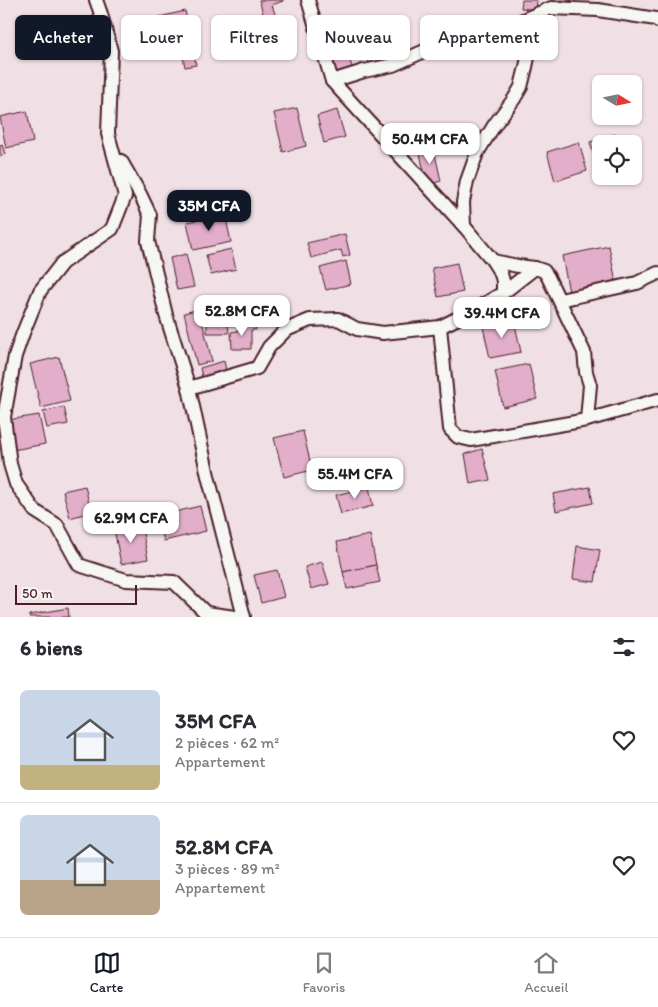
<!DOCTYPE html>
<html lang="fr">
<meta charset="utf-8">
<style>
:root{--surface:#fff;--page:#f7f7f7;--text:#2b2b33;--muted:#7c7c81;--line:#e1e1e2;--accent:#111827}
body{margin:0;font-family:Itim,sans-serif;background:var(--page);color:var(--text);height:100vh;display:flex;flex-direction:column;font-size:19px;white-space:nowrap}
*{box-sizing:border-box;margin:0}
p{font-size:16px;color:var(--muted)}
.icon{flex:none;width:28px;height:28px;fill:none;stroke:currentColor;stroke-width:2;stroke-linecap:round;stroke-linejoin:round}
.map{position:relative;height:617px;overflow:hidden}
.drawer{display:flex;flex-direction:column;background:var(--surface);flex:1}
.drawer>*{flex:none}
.hud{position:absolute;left:15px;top:15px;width:629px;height:45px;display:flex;gap:10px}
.needle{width:32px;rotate:100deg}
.buttons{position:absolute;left:592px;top:75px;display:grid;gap:10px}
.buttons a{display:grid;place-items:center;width:50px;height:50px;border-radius:8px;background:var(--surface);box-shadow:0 1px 4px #0004;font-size:25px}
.scale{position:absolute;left:15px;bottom:12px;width:122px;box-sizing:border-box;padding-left:5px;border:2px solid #4a1f2b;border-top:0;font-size:14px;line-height:18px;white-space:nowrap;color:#4a1f2b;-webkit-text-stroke:4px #f6f6f2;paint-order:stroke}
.price{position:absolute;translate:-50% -42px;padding:0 11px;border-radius:10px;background:#fff;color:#222;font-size:16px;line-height:32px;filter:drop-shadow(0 1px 2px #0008)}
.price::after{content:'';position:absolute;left:50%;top:30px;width:15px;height:11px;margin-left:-8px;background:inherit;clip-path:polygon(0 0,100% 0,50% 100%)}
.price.active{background:var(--accent);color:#fff}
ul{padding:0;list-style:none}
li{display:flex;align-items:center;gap:15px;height:125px;padding:0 20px}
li+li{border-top:1px solid var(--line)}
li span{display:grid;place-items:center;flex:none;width:140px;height:100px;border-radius:8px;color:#555}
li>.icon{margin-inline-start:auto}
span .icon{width:60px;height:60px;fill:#fffc;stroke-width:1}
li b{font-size:21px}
h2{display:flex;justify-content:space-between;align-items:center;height:60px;padding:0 20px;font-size:21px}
.tag{padding:0 18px;border-radius:8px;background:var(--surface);box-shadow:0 1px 4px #0004;font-size:18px;line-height:45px}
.tag.active{background:var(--accent);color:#fff}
.tabs{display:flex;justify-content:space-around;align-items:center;height:70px;border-top:1px solid var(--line);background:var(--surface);font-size:14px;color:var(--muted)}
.tabs a{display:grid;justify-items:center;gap:2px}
.tabs .active{color:var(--accent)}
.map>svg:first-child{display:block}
.building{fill:#e2aeca;stroke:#4a1f2b}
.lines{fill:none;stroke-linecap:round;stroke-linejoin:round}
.street-casing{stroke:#4a1f2b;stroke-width:16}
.street{stroke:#f6f6f2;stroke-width:12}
</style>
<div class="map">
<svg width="658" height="617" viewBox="0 0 658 617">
<rect width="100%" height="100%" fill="#f0e0e6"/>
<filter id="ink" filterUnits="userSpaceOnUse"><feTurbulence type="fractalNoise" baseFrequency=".02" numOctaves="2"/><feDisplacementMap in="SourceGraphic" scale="10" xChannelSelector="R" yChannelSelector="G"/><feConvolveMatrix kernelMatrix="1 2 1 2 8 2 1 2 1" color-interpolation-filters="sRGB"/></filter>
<g filter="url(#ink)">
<!-- building -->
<g class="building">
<path d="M259,0H283V1L272,5L276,17L265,20Z"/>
<path d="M522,0H537L536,10L521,8Z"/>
<path d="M553,0H573L554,5Z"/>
<path d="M185,11L190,33L164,39L159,17Z"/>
<path d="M192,44L196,65L185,67L181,47Z"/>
<path d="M385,47L387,63L369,65L367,49Z"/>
<path d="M347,48L353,72L335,77L328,53Z"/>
<path d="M297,108L306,146L283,152L274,113Z"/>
<path d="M337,110L345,137L324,143L317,116Z"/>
<path d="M27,111L33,142L6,148L0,117Z"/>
<path d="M616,134L618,144H601V166L597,167L590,142Z"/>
<path d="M579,142L587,171L555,181L547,152Z"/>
<path d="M2,144L5,154L0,156V145Z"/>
<path d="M433,145L441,181L427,185L419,149Z"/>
<path d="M225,214L231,242L193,250L187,222Z"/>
<path d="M345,234L350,255L343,257L341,250L311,258L307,243Z"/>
<path d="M609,246L616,282L569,292L562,256Z"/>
<path d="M231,249L236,269L211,275L206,255Z"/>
<path d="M186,254L194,287L177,290L170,258Z"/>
<path d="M346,261L351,284L326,290L320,268Z"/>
<path d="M457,263L463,292L438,297L432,268Z"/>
<path d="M199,309L212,361L197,365L184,313Z"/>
<path d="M207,312H249V325H228L229,333H207Z"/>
<path d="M514,320L521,352L490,358L483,327Z"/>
<path d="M238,325H255L256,330H251V349H232L231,332L238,331Z"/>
<path d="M59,357L70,401L41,408L30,364Z"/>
<path d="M224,361L226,370L202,377L200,368Z"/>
<path d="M529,364L537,399L503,407L495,371Z"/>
<path d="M64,407L68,424L47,428L43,412Z"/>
<path d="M39,415L45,444L13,450L8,420Z"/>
<path d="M303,431L312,470L284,477L274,438Z"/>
<path d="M482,449L490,480L470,484L465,454Z"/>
<path d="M85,486L91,512L70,518L63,491Z"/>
<path d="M369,487L373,506L341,514L336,495Z"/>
<path d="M590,487L593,503L556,511L553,494Z"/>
<path d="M200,506L206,531L164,541L158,516Z"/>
<path d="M141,524L148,559L121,564L114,529Z"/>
<path d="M370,535L376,565L343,572L337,542Z"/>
<path d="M577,546L600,550L595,582L573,579Z"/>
<path d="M322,562L329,584L311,589L305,567Z"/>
<path d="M376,565L380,582L347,589L343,572Z"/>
<path d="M277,570L284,597L261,603L254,575Z"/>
<path d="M68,608L69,617H29V615Z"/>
</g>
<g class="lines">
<!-- street casing -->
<g class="street-casing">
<g id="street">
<path d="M96,0L101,14L111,51L108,134L125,196L112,229L62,263L40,291L23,333L15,356L4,417L10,464L16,484L35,511L57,525L79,565L126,580L174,582L206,613L235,617"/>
<path d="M308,0L332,81L464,226L493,261L501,274L503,281V293"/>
<path d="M332,81L364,71L393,65L438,45L484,35L506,27L551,8L598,10L656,19L658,21"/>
<path d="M121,161L140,194L150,215L148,241L166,315L189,388L208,476L244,617"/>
<path d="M464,226L463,202L467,181L477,153L495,124L514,99L521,87L526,67L537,14"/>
<path d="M493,261L518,266L535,268L544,271L548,277L584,352L586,372L590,385L587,420"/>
<path d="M560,300L637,283L658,273"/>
<path d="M440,327L450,429L458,437L471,440L587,420L658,400"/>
<path d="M189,388L257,368L269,347L286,330L310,320L338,319L357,329L383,333L440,327L476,309L503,293L535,268"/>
</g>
</g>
<!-- street -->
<use href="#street" class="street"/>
</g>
</g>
</svg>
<div class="buttons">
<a><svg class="needle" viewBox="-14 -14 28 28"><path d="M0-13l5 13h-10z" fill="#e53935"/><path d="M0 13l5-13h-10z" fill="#7c7c81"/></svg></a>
<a><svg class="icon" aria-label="locate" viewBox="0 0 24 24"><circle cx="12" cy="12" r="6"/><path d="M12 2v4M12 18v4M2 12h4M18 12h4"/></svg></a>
</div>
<div class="scale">50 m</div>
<b class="price" style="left:430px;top:165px">50.4M CFA</b>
<b class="price active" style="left:209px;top:232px">35M CFA</b>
<b class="price" style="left:242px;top:337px">52.8M CFA</b>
<b class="price" style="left:502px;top:339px">39.4M CFA</b>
<b class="price" style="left:355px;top:500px">55.4M CFA</b>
<b class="price" style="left:131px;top:544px">62.9M CFA</b>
<div class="hud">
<a class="tag active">Acheter</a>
<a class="tag">Louer</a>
<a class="tag">Filtres</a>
<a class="tag">Nouveau</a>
<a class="tag">Appartement</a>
</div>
</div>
<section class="drawer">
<h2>6 biens<svg class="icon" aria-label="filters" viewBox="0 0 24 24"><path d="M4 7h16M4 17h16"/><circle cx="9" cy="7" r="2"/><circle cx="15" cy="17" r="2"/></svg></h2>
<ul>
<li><span style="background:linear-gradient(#c9d6e8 75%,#c2b280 0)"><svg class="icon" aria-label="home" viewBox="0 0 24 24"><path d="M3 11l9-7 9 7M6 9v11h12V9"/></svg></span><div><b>35M CFA</b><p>2 pièces · 62 m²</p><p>Appartement</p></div><svg class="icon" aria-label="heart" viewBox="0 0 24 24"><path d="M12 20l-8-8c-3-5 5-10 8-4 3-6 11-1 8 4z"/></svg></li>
<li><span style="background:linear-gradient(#c9d6e8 65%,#b9a48a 0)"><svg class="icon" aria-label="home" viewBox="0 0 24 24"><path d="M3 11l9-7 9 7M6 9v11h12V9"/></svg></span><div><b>52.8M CFA</b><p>3 pièces · 89 m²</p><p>Appartement</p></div><svg class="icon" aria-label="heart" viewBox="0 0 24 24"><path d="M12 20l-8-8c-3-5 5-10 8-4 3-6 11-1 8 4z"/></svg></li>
</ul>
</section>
<nav class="tabs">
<a class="active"><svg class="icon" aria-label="map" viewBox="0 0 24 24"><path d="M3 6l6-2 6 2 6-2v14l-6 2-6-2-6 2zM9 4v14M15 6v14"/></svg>Carte</a>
<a><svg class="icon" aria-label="saved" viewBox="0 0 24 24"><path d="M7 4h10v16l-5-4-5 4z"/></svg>Favoris</a>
<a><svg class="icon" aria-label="home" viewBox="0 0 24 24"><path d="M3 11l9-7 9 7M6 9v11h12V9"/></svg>Accueil</a>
</nav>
